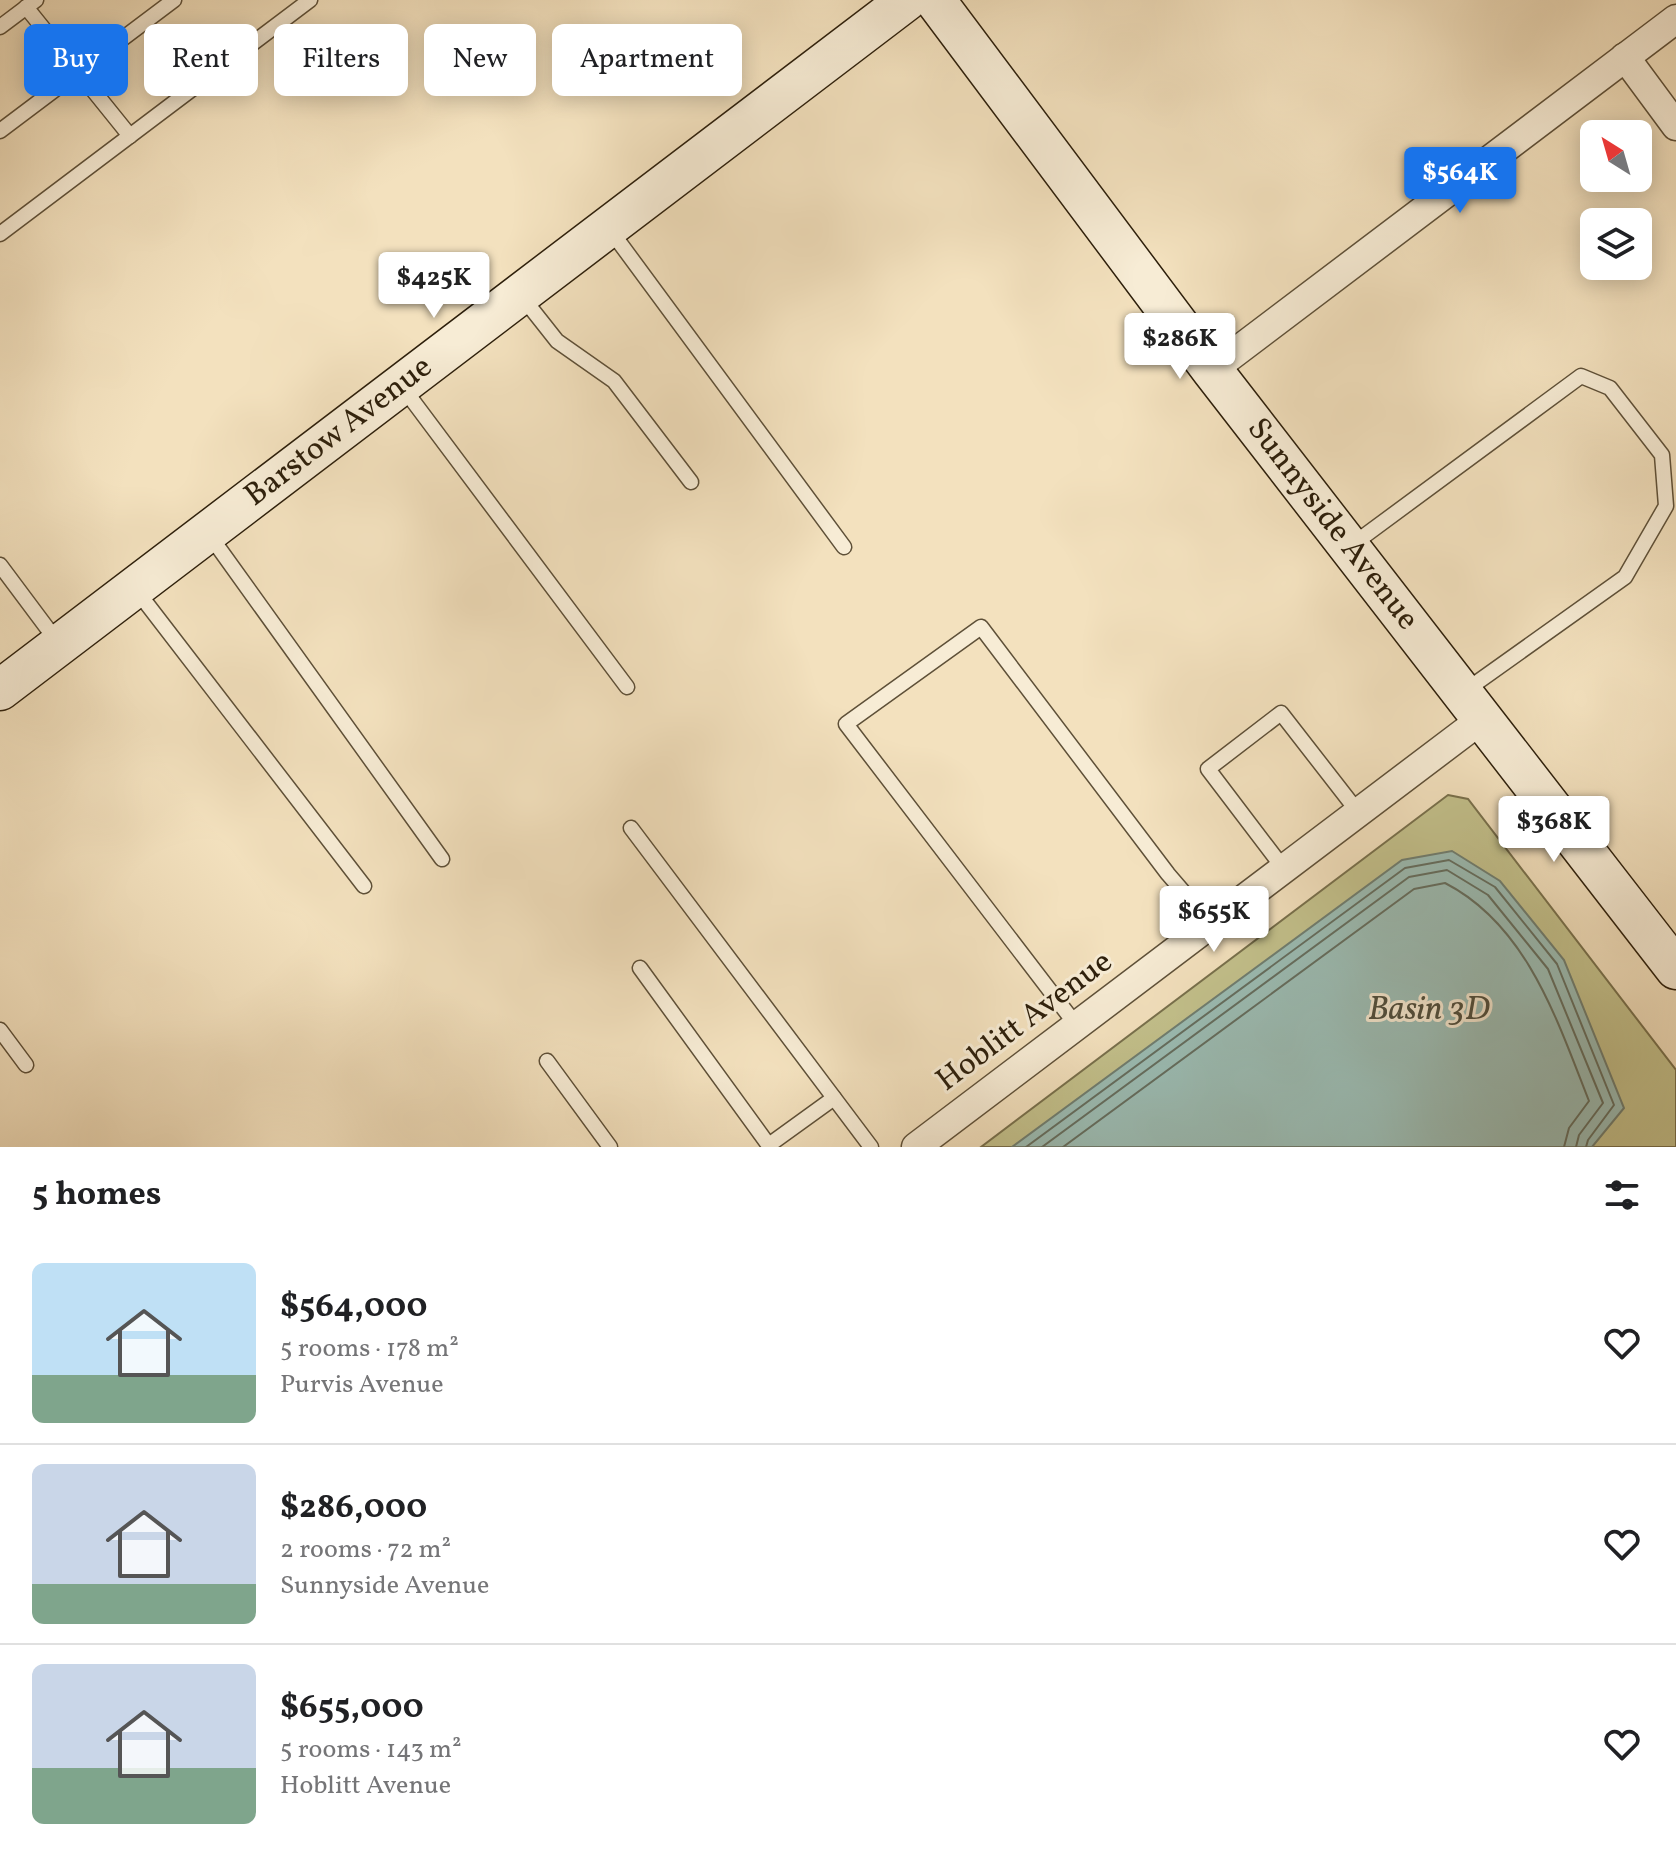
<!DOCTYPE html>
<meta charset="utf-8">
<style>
:root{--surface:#fff;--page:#f6f6f6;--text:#202124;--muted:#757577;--line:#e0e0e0;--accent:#1a73e8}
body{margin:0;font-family:Vollkorn,serif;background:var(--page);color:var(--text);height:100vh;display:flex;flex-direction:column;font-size:30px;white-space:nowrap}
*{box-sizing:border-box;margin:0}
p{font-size:26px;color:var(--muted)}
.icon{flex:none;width:44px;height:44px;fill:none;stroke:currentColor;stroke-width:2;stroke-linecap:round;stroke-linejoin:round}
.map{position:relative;height:1147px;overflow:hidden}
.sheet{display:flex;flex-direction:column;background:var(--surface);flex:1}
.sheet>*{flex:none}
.top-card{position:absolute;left:24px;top:24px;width:800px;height:72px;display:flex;gap:16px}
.needle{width:52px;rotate:323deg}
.tools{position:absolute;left:1580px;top:120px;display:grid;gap:16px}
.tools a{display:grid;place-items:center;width:72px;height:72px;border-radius:12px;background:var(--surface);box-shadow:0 4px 20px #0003;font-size:40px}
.price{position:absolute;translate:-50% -68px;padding:0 18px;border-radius:8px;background:#fff;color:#222;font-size:26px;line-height:52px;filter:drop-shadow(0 2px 4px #0008)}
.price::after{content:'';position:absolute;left:50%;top:48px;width:24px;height:18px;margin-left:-12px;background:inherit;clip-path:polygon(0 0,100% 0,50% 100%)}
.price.on{background:var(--accent);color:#fff}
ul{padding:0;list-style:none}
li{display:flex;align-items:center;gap:24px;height:200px;padding:0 32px}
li+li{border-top:2px solid var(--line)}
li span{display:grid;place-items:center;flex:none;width:224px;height:160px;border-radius:12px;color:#555}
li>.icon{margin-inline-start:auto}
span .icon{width:96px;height:96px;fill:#fffc;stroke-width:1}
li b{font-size:34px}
h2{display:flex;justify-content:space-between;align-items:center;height:96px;padding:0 32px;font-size:34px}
.pill{padding:0 28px;border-radius:12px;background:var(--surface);box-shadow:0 4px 20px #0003;font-size:28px;line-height:72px}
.pill.on{background:var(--accent);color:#fff}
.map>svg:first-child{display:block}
.green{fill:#c3c18c;stroke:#78704c;stroke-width:2}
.water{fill:#9bbdb5;stroke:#6f7e71;stroke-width:2}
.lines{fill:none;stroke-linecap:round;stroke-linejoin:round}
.shore{stroke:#646e60;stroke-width:2}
.service-casing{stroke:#5e5038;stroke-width:17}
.minor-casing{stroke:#5e5038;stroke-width:31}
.secondary-casing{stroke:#2d1f0b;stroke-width:43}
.service{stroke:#f7ecd5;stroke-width:14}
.minor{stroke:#f7ecd5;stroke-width:28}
.secondary{stroke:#f7ecd5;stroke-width:40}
.labels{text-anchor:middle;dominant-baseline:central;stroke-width:6;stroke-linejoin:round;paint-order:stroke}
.street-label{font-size:32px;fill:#2d1f0b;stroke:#f7ecd5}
.water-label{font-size:34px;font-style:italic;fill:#4e4e3e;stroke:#f7ecd5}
</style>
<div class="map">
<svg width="1676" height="1147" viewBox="0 0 1676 1147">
<rect width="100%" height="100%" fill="#f3e1be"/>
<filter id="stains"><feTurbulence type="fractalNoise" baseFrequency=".0025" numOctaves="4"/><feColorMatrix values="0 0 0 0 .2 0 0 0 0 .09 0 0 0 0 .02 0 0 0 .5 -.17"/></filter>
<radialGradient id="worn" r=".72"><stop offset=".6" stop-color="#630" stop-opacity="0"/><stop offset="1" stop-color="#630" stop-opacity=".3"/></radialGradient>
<!-- green -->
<path class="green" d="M1448,795L1468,799L1676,1070V1147H981Z"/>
<!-- water -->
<path class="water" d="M1452,851L1500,881L1564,960L1624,1108L1592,1147H1012L1402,860Z"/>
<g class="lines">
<!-- shore -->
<g class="shore">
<path d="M1026,1147L1405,868L1449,860L1495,887L1557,964L1614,1105L1588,1140L1586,1147"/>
<path d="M1042,1147L1409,877L1447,870L1488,895L1548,969L1603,1103L1579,1135L1576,1147"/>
<path d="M1063,1147L1414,889L1445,883C1527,925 1557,1020 1589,1101L1569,1128L1564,1147"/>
</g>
<!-- service casing -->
<g class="service-casing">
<g id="service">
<path d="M26,7L130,136"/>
<path d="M0,27L36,0"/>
<path d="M0,131L174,0"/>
<path d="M611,231L844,547"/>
<path d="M0,234L310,0"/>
<path d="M523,298L557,341L614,381L691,482"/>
<path d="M401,385L627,687"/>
<path d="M208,533L442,859"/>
<path d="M1352,545L1581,376L1610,388L1662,455L1666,506L1625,577L1465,691"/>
<path d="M0,565L59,644"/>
<path d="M137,591L364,886"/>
<path d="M631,828L871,1147"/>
<path d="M1284,869L1208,769L1281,713L1358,812"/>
<path d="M640,968L770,1147"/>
<path d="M1077,1026L846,724L981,627L1168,874L1211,924"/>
<path d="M0,1030L26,1065"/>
<path d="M547,1061L610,1147"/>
<path d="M769,1145L834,1098"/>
</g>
</g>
<!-- minor casing -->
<g class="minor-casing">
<g id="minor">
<path d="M1625,57L1676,126"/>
<path d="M1212,370L1676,19"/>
<path d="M916,1147L1482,719"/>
</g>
</g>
<!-- secondary casing -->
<g class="secondary-casing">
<g id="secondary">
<path id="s1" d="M935,0L1212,370L1676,969"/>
<path id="s2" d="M0,690L907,0"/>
</g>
</g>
<!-- service -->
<use href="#service" class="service"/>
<!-- minor -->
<use href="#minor" class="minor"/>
<!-- secondary -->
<use href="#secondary" class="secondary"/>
</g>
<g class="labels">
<!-- street labels -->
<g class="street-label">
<text stroke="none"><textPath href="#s2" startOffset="426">Barstow Avenue</textPath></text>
<text stroke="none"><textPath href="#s1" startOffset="658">Sunnyside Avenue</textPath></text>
<text transform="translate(1025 1022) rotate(-37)">Hoblitt Avenue</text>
</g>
<!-- water labels -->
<g class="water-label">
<text x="1429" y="1010">Basin 3D</text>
</g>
</g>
<rect width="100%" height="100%" filter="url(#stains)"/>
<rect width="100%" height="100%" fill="url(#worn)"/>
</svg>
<div class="tools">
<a><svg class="needle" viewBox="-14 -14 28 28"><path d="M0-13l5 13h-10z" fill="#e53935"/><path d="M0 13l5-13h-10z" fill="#757577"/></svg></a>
<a><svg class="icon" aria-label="layers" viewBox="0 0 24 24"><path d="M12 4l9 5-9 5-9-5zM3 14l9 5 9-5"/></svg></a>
</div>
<b class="price on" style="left:1460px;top:215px">$564K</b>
<b class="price" style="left:434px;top:320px">$425K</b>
<b class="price" style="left:1180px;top:381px">$286K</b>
<b class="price" style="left:1554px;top:864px">$368K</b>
<b class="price" style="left:1214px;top:954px">$655K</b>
<div class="top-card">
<a class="pill on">Buy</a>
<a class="pill">Rent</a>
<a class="pill">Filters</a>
<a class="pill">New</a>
<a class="pill">Apartment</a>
</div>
</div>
<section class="sheet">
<h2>5 homes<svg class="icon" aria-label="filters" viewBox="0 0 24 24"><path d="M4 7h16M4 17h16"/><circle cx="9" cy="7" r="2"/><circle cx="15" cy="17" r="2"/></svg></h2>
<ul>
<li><span style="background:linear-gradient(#bfe0f5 70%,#7fa58c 0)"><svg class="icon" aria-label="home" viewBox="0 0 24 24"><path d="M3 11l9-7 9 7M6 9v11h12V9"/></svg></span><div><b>$564,000</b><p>5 rooms · 178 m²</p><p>Purvis Avenue</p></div><svg class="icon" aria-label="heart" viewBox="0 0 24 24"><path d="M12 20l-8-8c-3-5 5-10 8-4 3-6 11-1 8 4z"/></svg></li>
<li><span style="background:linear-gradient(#c9d6e8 75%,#7fa58c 0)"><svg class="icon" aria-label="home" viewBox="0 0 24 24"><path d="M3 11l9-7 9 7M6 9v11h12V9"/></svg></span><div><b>$286,000</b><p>2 rooms · 72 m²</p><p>Sunnyside Avenue</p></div><svg class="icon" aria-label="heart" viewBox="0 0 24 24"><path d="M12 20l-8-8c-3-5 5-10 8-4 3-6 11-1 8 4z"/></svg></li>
<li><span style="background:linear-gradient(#c9d6e8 65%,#7fa58c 0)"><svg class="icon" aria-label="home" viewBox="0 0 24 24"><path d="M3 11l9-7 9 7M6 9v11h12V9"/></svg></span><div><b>$655,000</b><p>5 rooms · 143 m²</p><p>Hoblitt Avenue</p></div><svg class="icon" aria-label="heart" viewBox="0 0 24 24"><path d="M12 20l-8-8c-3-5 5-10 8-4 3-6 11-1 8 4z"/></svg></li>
</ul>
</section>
